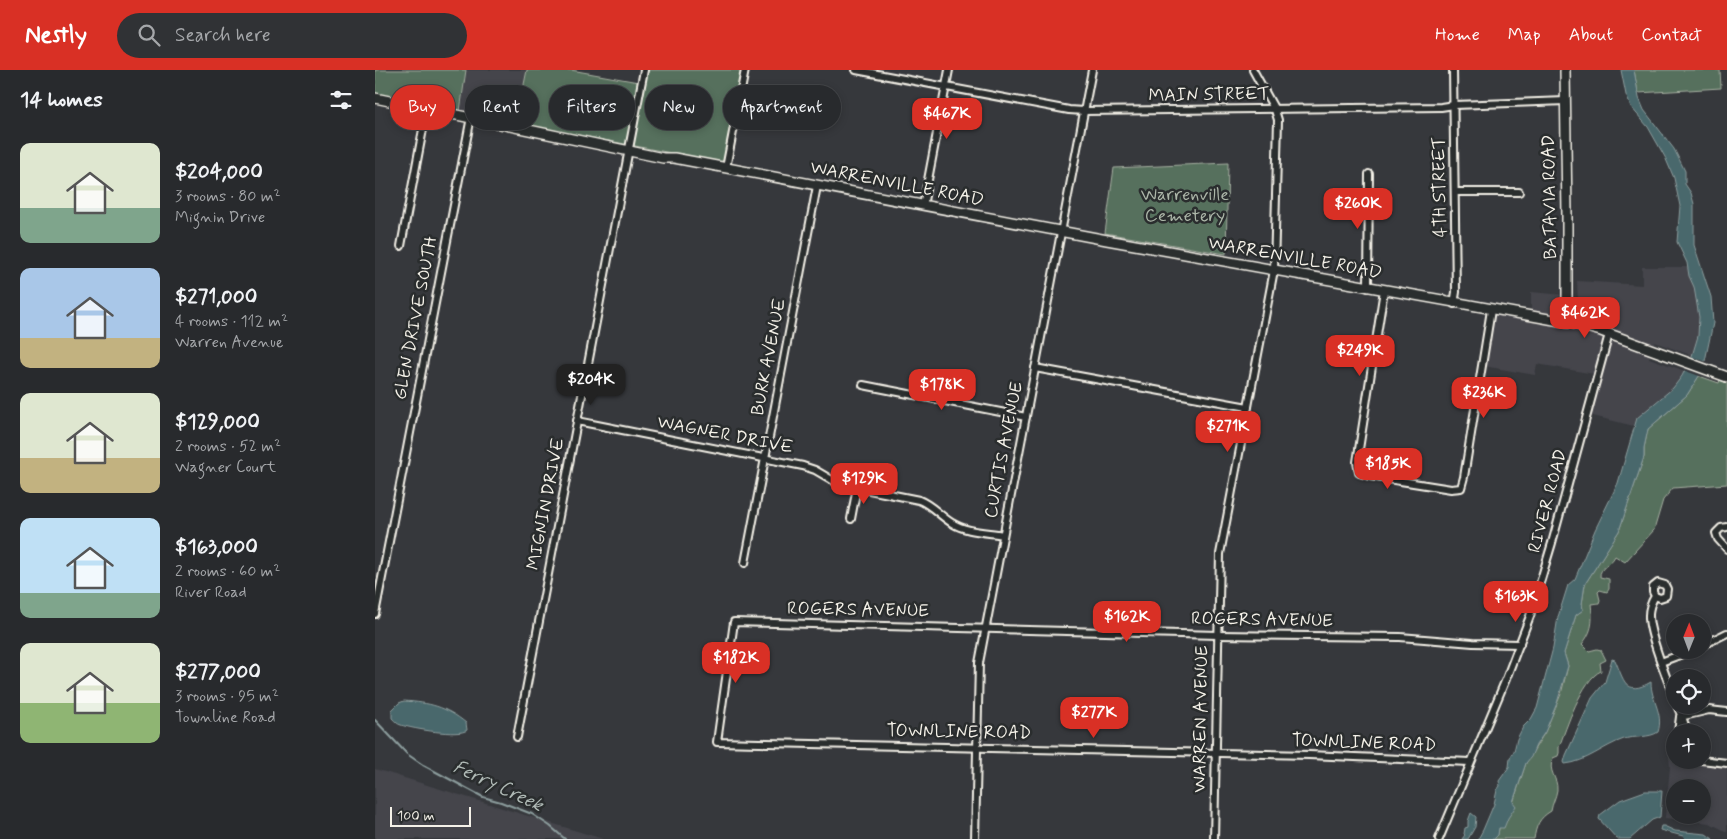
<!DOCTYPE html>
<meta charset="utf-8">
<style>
:root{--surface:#282a2d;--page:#303235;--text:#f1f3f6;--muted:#a5a7aa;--line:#444649;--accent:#d93025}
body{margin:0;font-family:Mynerve,sans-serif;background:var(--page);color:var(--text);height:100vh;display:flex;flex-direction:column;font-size:19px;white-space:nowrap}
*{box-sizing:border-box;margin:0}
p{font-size:16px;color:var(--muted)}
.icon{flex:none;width:28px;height:28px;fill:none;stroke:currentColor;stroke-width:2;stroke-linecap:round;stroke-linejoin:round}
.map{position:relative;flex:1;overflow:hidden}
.details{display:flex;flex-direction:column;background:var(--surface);width:375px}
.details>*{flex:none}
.top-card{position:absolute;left:15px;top:15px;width:475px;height:45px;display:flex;gap:10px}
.needle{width:32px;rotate:1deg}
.controls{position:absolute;left:1291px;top:544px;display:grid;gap:10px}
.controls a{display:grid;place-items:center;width:45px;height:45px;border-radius:50%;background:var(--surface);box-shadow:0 2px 8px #0003,0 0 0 1px var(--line);font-size:25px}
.scale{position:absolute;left:15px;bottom:12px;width:81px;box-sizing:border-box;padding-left:5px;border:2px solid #f4f1e8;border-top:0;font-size:14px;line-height:18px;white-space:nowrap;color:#f4f1e8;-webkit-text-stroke:4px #2a2d2e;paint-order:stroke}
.price{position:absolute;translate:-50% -42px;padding:0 11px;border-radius:10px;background:var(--accent);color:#fff;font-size:16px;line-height:32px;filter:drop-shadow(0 1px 2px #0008)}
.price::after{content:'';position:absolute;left:50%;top:30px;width:15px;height:11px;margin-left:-8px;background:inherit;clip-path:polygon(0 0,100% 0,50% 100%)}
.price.on{background:#222;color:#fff}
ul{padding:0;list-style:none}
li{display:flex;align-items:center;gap:15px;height:125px;padding:0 20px}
li span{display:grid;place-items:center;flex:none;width:140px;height:100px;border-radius:10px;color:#555}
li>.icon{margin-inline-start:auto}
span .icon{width:60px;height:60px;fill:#fffc;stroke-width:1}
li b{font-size:21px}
h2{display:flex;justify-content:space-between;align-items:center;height:60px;padding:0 20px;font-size:21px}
.chip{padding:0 18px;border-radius:22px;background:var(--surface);box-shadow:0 2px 8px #0003,0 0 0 1px var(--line);font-size:18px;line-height:45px}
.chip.on{background:var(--accent);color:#fff}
header{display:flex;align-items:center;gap:30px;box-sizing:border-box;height:70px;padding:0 25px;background:var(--accent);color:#fff}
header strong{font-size:24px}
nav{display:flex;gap:28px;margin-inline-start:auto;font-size:18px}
.search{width:350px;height:45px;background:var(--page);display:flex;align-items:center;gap:12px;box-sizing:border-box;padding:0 18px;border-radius:28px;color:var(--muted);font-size:19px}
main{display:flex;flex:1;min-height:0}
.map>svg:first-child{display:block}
.built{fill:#45454c;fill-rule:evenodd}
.green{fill:#57705d;stroke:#a6b0a2}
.water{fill:#49676c;stroke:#8d9e9e}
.pier{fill:#36383c}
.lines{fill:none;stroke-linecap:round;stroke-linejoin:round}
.stream{stroke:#8d9e9e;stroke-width:2}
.minor-casing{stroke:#f4f1e8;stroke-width:10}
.secondary-casing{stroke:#f4f1e8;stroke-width:12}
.minor{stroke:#2a2d2e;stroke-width:6}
.secondary{stroke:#2a2d2e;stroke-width:9}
.labels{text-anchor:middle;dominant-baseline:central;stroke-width:5;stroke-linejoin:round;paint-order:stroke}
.street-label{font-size:18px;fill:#f4f1e8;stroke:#2a2d2e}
.park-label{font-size:18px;fill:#adb7a9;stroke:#2a2d2e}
.water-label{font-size:19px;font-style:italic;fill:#b0bab6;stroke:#2a2d2e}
</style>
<header>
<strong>Nestly</strong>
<div class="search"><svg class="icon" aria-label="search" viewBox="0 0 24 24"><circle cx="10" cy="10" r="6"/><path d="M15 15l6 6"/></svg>Search here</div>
<nav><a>Home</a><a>Map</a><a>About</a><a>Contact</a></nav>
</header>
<main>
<section class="details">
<h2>14 homes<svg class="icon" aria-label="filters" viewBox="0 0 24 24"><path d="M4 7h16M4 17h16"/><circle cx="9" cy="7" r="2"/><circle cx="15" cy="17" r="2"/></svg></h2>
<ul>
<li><span style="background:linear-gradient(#dfe7d0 65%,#7fa58c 0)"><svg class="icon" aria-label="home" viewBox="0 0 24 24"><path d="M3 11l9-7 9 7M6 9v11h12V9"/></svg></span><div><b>$204,000</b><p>3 rooms · 80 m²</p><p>Mignin Drive</p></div></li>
<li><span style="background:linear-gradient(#a9c7e8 70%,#c2b280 0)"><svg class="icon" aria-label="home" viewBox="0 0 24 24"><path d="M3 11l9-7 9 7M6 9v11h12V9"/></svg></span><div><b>$271,000</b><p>4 rooms · 112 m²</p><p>Warren Avenue</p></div></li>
<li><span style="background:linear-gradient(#dfe7d0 65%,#c2b280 0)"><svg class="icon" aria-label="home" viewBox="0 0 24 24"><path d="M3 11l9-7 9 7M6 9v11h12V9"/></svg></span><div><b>$129,000</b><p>2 rooms · 52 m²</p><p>Wagner Court</p></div></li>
<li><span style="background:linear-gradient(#bfe0f5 75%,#7fa58c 0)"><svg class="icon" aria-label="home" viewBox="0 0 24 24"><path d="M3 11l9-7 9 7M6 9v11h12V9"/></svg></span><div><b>$163,000</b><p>2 rooms · 60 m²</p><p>River Road</p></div></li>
<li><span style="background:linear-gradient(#dfe7d0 60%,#8fb573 0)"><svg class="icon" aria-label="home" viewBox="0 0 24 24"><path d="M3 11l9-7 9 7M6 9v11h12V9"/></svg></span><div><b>$277,000</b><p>3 rooms · 95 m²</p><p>Townline Road</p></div></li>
</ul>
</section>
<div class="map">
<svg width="1352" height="769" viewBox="0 0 1352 769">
<rect width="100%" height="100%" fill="#36383c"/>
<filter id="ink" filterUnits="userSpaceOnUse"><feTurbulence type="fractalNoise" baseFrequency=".02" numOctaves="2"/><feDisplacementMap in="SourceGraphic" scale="10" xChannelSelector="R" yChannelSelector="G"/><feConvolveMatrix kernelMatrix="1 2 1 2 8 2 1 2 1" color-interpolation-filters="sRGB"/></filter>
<g filter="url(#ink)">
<!-- built -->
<g class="built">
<path d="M91,0H152L141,53L85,41Z"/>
<path d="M1267,197H1313L1319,217L1324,247L1323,266L1318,286L1280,272L1278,275L1227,257L1202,250L1198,247V232L1203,229L1202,211L1267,215Z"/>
<path d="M1156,222L1189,225L1188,245L1185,247L1156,243Z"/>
<path d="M1118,244L1185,255L1224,265L1275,284L1274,288L1310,301L1298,318L1262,348L1259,356L1214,345L1225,305L1162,294L1160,305L1109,296Z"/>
<path d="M1294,686L1300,687V690L1352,692V762L1335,753L1290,748L1295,697ZM1300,718H1328V745H1300Z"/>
<path d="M0,699L228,769H0Z"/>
</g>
<!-- green -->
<g class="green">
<path d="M0,0H91L85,41L0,24Z"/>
<path d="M152,0H196L269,13L272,0H366L351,86L348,91L343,92L141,53Z"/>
<path d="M1259,0H1345L1346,18L1263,23Z"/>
<path d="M853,93L851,184L730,163L739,98Z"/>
<path d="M1324,306L1344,313L1345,310L1352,313V414L1298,418L1288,430L1279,460L1250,492L1240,486C1236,495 1224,497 1225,507L1234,509V519L1232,522L1225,520L1223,522L1225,530L1224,533L1216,534C1218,550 1218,561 1207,574L1214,581L1222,579L1226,580L1231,590L1225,593L1226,601C1207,609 1191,659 1184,677V683L1183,686L1178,688C1172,702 1183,707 1182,720C1181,727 1177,734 1176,741C1164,748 1161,756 1159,769H1119L1123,765L1124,758L1140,736L1138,733L1151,693L1170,662L1186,624L1193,596L1189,583L1201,545L1208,540L1207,534L1210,514L1244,461L1269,387V378L1273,359L1312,325Z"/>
</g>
<!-- water -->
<g class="water">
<path d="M1246,0H1259L1264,28L1269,40L1299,79L1310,101V114L1316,123L1319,134V175L1336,227L1338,253L1330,291L1324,306L1312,325L1273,359L1269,378V387L1244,461L1210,514L1207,534L1208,540L1201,545L1189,583L1193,596L1182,633L1170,662L1161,675L1156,687L1151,693L1138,732L1141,736L1133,748L1129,758H1124L1123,765L1119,769H1103L1108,760L1119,734L1122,720L1125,716L1124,711L1134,697L1135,688L1139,681L1142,669L1148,657L1156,649L1162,638L1178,578L1183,547L1193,515L1200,509L1220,460L1243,413L1262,348L1298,318L1307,306L1317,286L1323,266L1324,247L1319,217L1314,206L1312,193L1302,172L1305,136L1299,108L1290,87L1273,57L1256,37L1251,25Z"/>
<path d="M1237,589L1240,590C1249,610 1250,627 1276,612C1276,631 1289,643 1283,662C1275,668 1259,666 1249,669C1228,676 1212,692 1190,694L1189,692L1191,685L1217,628L1230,612Z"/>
<path d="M29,631C55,633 70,636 91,653L92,660C84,667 38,659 26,655C22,654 20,651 17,648V640L24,633Z"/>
<path d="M1270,721H1287L1285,747L1277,750L1255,769H1242L1224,749L1225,745L1245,730Z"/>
<path d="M1096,743L1101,747L1100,757L1093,769H1087L1090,765L1089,764L1090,758L1093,757V751Z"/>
<path d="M1286,756H1289L1300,761L1331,764L1338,769H1311L1308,766L1285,760Z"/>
</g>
<!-- pier -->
<path class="pier" d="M1315,286L1332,292L1327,307L1308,300Z"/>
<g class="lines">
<!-- stream -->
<path class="stream" d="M0,650L32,684L48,695L108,727L126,732L157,744L175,756L190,769"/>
<!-- minor casing -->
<g class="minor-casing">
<g id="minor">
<path d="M481,0L694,40L709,41L1066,37L1079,35L1191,31"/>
<path d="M1078,0L1081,222L1079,234"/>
<path d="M351,98L370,0"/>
<path d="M1081,122H1144"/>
<path d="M548,136L574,0"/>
<path d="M26,176L52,38"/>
<path d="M993,218L994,104"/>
<path d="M1009,220L982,392L984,403L994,406L1076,419L1086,418L1089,407L1116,240"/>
<path d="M660,298L873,337"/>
<path d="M488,315L651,347"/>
<path d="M202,351L428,396L440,400L464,414L544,430C557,435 565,446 577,453C591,462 612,462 628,465"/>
<path d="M476,449L482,417"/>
<path d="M1352,457L1346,458L1341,463L1343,469L1352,479"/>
<path d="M370,493L442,116"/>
<path d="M1280,526L1285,528L1291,526L1292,519L1290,515L1283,513L1278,517V522L1280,526C1277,531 1274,538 1274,545C1273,563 1293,611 1300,630"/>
<path d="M0,544L96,47"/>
<path d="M1328,575L1352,563"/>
<path d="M1286,592L1318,580"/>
<path d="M1302,635C1305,644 1311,653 1311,662"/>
<path d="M1305,647L1334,640L1352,642"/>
<path d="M1303,662L1305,647"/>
<path d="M142,667L269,0"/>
<path d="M1326,690L1352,693"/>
<path d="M1095,692L934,685L342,672L359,552L843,565L1025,567L1098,573L1145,574"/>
<path d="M600,769L604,593L717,0"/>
<path d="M839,769L845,484L899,200L903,50L900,40L878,0"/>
<path d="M1064,769L1131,609L1155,546L1177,473L1234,264"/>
</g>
</g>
<!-- secondary casing -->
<g class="secondary-casing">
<g id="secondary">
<path d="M1190,0L1192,146V253"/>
<path d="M0,28L288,88H299L732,170L1196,253L1226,261L1352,307"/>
</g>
</g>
<!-- minor -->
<use href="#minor" class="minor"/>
<!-- secondary -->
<use href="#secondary" class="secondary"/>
</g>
</g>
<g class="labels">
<!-- street labels -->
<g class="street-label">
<text transform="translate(834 25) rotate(-1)">MAIN STREET</text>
<text transform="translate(522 114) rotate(11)">WARRENVILLE ROAD</text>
<text transform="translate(1065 117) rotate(-91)">4TH STREET</text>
<text transform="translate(1175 127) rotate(-91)">BATAVIA ROAD</text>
<text transform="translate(920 188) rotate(10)">WARRENVILLE ROAD</text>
<text transform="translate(41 248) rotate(-79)">GLEN DRIVE SOUTH</text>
<text transform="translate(394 287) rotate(-79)">BURK AVENUE</text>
<text transform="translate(350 365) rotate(11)">WAGNER DRIVE</text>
<text transform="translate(629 380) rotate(-79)">CURTIS AVENUE</text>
<text transform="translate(1173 431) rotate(-75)">RIVER ROAD</text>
<text transform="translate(171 434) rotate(-79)">MIGNIN DRIVE</text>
<text transform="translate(483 540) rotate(1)">ROGERS AVENUE</text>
<text transform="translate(887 550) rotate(1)">ROGERS AVENUE</text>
<text transform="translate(826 649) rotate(-89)">WARREN AVENUE</text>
<text transform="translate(584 662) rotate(1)">TOWNLINE ROAD</text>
<text transform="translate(989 673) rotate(2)">TOWNLINE ROAD</text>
</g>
<!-- park labels -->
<g class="park-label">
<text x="810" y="125">Warrenville<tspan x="810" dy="21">Cemetery</tspan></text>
</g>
<!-- water labels -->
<g class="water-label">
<text transform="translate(123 716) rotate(25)">Ferry Creek</text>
</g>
</g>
</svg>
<div class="controls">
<a><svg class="needle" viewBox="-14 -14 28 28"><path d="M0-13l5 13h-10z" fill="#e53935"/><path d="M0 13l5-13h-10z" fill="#a5a7aa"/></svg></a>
<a><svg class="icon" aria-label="locate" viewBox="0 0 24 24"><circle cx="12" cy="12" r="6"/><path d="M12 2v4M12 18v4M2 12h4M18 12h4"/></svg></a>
<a>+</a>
<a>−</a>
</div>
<div class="scale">100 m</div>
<b class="price" style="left:572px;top:70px">$467K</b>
<b class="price" style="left:983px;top:160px">$260K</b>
<b class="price" style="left:1210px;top:269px">$462K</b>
<b class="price" style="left:985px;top:307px">$249K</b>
<b class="price on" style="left:216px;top:336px">$204K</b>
<b class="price" style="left:567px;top:341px">$178K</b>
<b class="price" style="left:1109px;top:349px">$236K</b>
<b class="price" style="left:853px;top:383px">$271K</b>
<b class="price" style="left:1013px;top:420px">$185K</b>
<b class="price" style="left:489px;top:435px">$129K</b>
<b class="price" style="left:1141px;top:553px">$163K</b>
<b class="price" style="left:752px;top:573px">$162K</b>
<b class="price" style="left:361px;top:614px">$182K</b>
<b class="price" style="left:719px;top:669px">$277K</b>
<div class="top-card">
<a class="chip on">Buy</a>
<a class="chip">Rent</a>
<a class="chip">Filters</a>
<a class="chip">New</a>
<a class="chip">Apartment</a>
</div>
</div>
</main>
